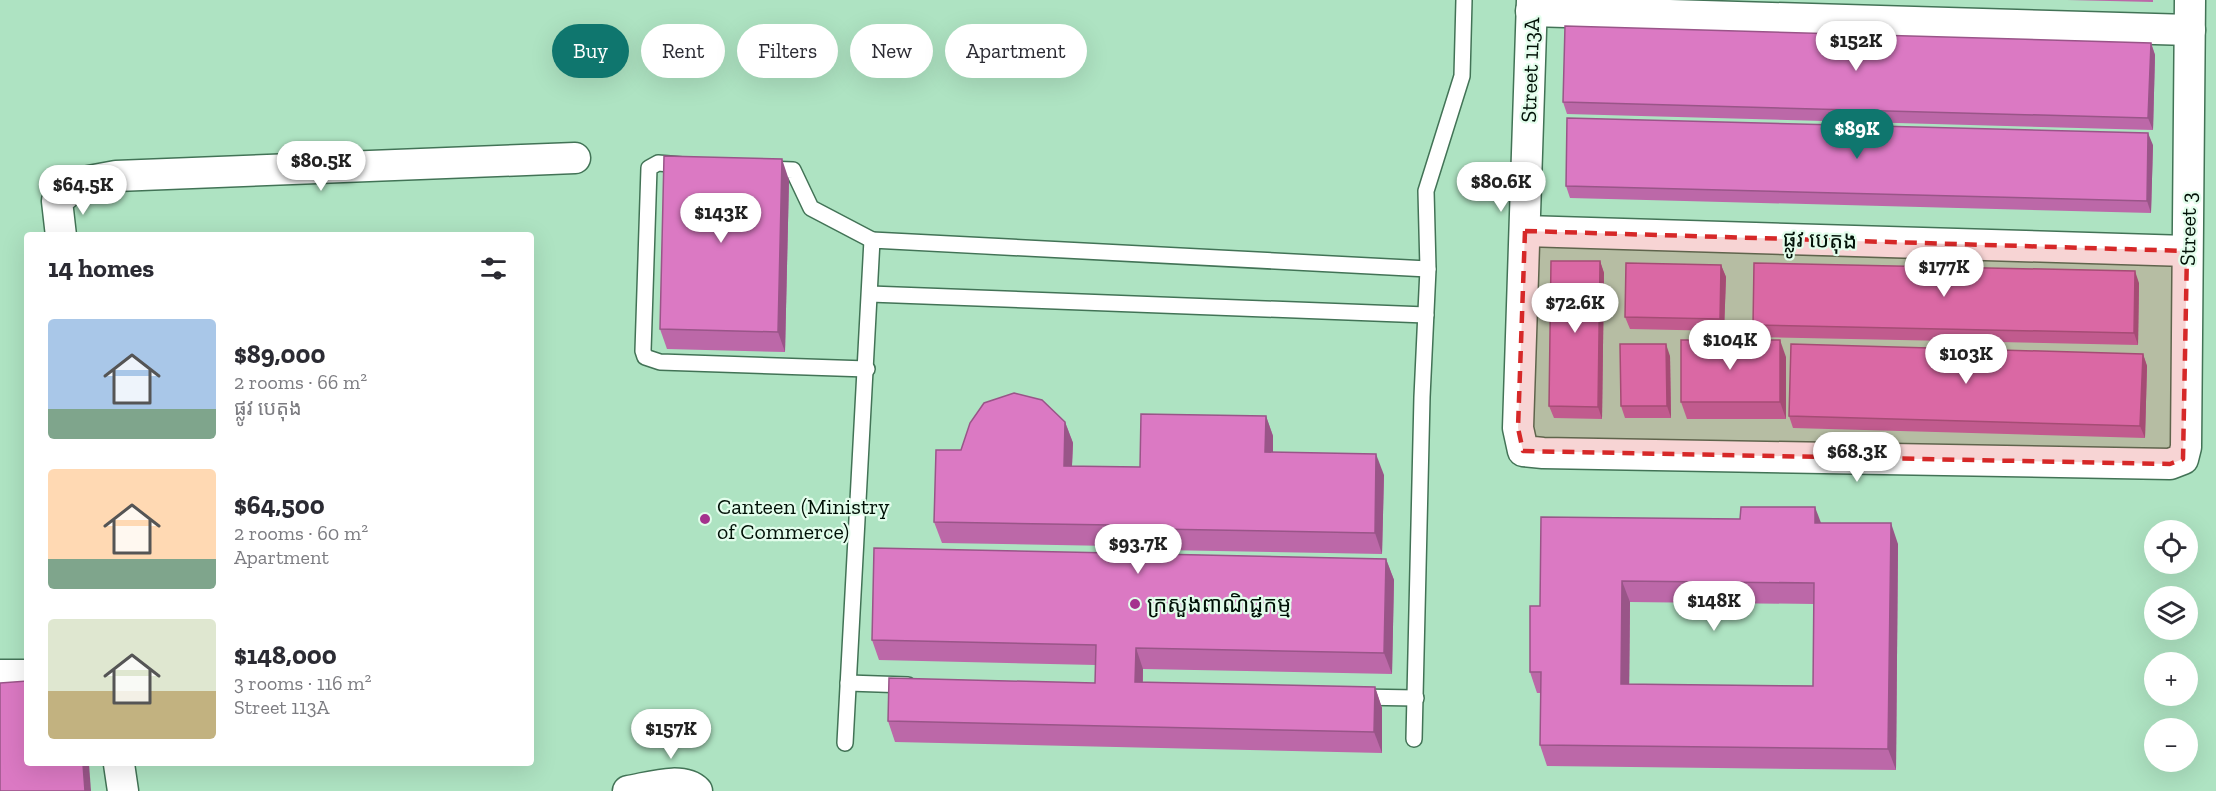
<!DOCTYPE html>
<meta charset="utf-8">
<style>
:root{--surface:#fff;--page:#f7f7f7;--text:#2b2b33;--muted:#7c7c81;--accent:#0f766e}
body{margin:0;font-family:"Zilla Slab","Noto Sans Khmer",serif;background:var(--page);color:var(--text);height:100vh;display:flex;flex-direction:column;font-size:22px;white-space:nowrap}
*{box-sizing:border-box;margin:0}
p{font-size:20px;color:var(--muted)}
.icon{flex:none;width:33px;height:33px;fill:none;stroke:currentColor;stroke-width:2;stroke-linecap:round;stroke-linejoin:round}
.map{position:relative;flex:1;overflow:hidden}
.sheet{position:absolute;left:24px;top:232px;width:510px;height:534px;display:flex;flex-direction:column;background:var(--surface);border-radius:6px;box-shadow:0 6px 24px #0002}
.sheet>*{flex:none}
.guide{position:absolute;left:552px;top:24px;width:570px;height:54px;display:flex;gap:12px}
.controls{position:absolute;left:2144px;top:520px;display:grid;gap:12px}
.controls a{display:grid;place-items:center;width:54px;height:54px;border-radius:50%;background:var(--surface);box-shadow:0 6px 24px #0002;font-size:30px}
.price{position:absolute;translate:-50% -51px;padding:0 14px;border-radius:21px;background:#fff;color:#222;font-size:20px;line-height:39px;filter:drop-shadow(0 2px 3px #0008)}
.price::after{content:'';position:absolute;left:50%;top:36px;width:18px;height:14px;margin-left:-9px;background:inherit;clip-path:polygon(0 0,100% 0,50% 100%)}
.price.on{background:var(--accent);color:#fff}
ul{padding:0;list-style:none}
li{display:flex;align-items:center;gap:18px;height:150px;padding:0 24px}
li span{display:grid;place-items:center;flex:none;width:168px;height:120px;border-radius:6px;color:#555}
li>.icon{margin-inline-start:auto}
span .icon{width:72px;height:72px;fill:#fffc;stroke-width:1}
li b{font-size:26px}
h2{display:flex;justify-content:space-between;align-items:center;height:72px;padding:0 24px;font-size:26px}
.pill{padding:0 21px;border-radius:27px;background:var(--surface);box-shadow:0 6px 24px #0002;font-size:21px;line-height:54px}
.pill.on{background:var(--accent);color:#fff}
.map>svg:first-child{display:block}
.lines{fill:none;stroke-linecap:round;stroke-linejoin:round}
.lane-casing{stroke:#427356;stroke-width:18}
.street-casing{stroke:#427356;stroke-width:33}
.lane{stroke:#fff;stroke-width:15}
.street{stroke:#fff;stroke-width:30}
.wall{fill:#bc68a8;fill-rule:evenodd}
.shaded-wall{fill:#958}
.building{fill:#db79c3;stroke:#958;stroke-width:1.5;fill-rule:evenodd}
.marked{fill:#d62828;fill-opacity:0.2;stroke:#d62828;stroke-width:4.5;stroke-dasharray:12 8;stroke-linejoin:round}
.poi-dot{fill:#a4328d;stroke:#e3fdec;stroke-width:2}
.labels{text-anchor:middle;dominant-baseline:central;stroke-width:4.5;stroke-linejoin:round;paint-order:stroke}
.street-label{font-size:22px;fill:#001006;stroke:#e3fdec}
.poi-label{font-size:22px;fill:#001006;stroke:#e3fdec;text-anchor:start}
</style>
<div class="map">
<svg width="2216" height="791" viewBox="0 0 2216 791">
<rect width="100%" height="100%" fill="#aee3c2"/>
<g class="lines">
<!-- lane casing -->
<g class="lane-casing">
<g id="lane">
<path d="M682,165L658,163L649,168L643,351L645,357L660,362L867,369"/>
<path d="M766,169L793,170L811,208L872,240"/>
<path d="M870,294L1426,315"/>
<path d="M848,683L908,685"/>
<path d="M1358,697L1416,698"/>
<path d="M1414,739L1422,397L1428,269L1426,191L1462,76L1464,0"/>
<path d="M845,743L872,240L1428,269"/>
</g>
</g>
<!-- street casing -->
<g class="street-casing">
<g id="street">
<path d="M1532,0L1518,428L1523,451L1543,453L2170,464L2183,459L2186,447L2190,0"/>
<path d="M1531,11L2190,30"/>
<path d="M1525,231L2187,251"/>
<path d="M61,236L57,201L78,183L116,176L575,158"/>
<path d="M0,675H27"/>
<path d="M119,764L123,791"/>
<path d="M628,791C648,788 682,776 697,791"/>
</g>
</g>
<!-- lane -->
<use href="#lane" class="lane"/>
<!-- street -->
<use href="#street" class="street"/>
</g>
<!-- wall -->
<g class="wall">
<path d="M2067,0H2153V2Z"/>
<path d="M2151,43L2155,55L2153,130L1567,114L1563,102Z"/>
<path d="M2153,145L2151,213L1570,198L1566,186Z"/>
<path d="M789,180L785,352L667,349L660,329Z"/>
<path d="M1600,261L1604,273L1602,419L1554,418L1549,406Z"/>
<path d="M1721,265L1726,277L1724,331L1630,329L1625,317Z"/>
<path d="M2139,283L2138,345L1757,337L1753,325Z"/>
<path d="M2143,354L2147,366L2145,438L1793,428L1789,416Z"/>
<path d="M1670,356L1671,418H1625L1621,406Z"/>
<path d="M1786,357V419H1687L1681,402Z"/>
<path d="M1266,416L1273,436V452L1384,475L1382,554L1163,550V554L1386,559L1394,580L1392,674L1143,669V682L1375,687L1382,708V753L895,742L888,721L1095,683L1096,665L879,660L872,640L1112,553V546L942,543L934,522L961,450L1065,422L1073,443L1072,466L1140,467Z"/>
<path d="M1740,519L1821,523L1898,544L1896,770L1547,766L1540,745V693H1537L1530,672L1540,606ZM1630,602L1814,604L1813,686L1629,684Z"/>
</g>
<!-- shaded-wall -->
<g class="shaded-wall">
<path d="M2151,43L2155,55L2153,130L2148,118Z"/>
<path d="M2148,133L2153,145L2151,213L2147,201Z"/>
<path d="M782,159L789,180L785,352L778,332Z"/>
<path d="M1600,261L1604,273L1602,419L1598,407Z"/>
<path d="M1721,265L1726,277L1724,331L1720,319Z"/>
<path d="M2135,271L2139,283L2138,345L2134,333Z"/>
<path d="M1780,340L1786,357V419L1780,402Z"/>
<path d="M1666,344L1670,356L1671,418L1667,406Z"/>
<path d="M2143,354L2147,366L2145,438L2140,426Z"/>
<path d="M1266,416L1273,436V473L1265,452Z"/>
<path d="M1065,422L1073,443L1071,486L1064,466Z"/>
<path d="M1376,454L1384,475L1382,554L1375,533Z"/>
<path d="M1815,507L1823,528L1815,523Z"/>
<path d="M1891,523L1898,544L1896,770L1888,749Z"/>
<path d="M1156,529L1163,550L1162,574L1155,554Z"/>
<path d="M1386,559L1394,580L1392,674L1384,653Z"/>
<path d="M1622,581L1630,602L1629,705L1621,684Z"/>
<path d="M1136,648L1143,669L1142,703L1135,682Z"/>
<path d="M1375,687L1382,708V753L1374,732Z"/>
<path d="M83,764H89L91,791H85Z"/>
</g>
<!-- building -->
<g class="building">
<path d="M1565,26L2151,43L2148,118L1563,102Z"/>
<path d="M1567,118L2148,133L2147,201L1566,186Z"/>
<path d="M664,156L782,159L778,332L660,329Z"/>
<path d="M1551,261H1600L1598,407L1549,406Z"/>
<path d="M1626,263L1721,265L1720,319L1625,317Z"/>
<path d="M1754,263L2135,271L2134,333L1753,325Z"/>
<rect x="1681" y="340" width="99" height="62"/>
<path d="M1620,344H1666L1667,406H1621Z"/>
<path d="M1791,344L2143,354L2140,426L1789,416Z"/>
<path d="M1014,393L1042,400L1065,422L1064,466L1140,467L1141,414L1266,416L1265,452L1376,454L1375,533L1156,529L1155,554L1386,559L1384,653L1136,648L1135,682L1375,687L1374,732L888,721L889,678L1095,683L1096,645L872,640L874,548L1112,553V525L934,522L936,450H961L970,423L984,403Z"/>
<path d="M1741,507H1815V523H1891L1888,749L1540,745L1541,672H1530V606H1540L1541,517L1740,519ZM1622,581L1814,583L1813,686L1621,684Z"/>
<path d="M27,681V764H83L85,791H0V683Z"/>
</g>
<!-- marked area -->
<path class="marked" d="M1525,231L2187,251L2183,459L2170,464L1523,451L1518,428Z"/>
<!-- markers -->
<g class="poi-dot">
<circle cx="705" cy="519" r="6"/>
<circle cx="1135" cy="604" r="6"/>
</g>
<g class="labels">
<!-- street labels -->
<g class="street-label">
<text transform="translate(1530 70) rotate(-88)">Street 113A</text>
<text transform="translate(2188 229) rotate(-89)">Street 3</text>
<text transform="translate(1820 240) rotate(2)">ផ្លូវ បេតុង</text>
</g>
<!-- poi labels -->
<g class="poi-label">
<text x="717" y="506">Canteen (Ministry<tspan x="717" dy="25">of Commerce)</tspan></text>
<text x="1147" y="604">ក្រសួងពាណិជ្ជកម្ម</text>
</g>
</g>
</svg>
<div class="controls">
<a><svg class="icon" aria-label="locate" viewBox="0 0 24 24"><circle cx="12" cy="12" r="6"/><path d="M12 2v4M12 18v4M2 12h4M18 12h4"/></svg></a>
<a><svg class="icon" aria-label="layers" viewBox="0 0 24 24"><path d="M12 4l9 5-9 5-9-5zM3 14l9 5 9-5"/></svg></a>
<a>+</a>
<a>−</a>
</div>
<b class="price" style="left:1856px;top:72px">$152K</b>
<b class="price on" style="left:1857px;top:160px">$89K</b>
<b class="price" style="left:321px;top:192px">$80.5K</b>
<b class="price" style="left:1501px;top:213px">$80.6K</b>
<b class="price" style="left:83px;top:216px">$64.5K</b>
<b class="price" style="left:721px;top:244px">$143K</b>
<b class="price" style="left:1944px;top:298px">$177K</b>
<b class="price" style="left:1575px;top:334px">$72.6K</b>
<b class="price" style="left:1730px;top:371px">$104K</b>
<b class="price" style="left:1966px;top:385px">$103K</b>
<b class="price" style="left:1857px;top:483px">$68.3K</b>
<b class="price" style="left:1138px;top:575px">$93.7K</b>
<b class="price" style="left:1714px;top:632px">$148K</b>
<b class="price" style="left:671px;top:760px">$157K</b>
<div class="guide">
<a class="pill on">Buy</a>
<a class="pill">Rent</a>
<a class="pill">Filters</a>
<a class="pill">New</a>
<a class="pill">Apartment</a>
</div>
<section class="sheet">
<h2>14 homes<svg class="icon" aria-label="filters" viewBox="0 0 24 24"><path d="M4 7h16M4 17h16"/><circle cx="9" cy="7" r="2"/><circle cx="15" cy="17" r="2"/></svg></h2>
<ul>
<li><span style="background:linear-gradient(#a9c7e8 75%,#7fa58c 0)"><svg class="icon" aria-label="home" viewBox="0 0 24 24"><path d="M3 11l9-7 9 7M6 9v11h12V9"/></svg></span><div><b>$89,000</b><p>2 rooms · 66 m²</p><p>ផ្លូវ បេតុង</p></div></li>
<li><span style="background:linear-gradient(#ffd9b3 75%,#7fa58c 0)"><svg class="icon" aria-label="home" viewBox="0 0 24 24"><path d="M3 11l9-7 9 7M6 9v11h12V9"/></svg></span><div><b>$64,500</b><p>2 rooms · 60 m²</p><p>Apartment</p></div></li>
<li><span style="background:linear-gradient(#dfe7d0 60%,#c2b280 0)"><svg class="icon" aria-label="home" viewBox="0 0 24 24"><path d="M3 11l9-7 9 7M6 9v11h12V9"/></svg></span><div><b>$148,000</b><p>3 rooms · 116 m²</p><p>Street 113A</p></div></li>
</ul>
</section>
</div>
